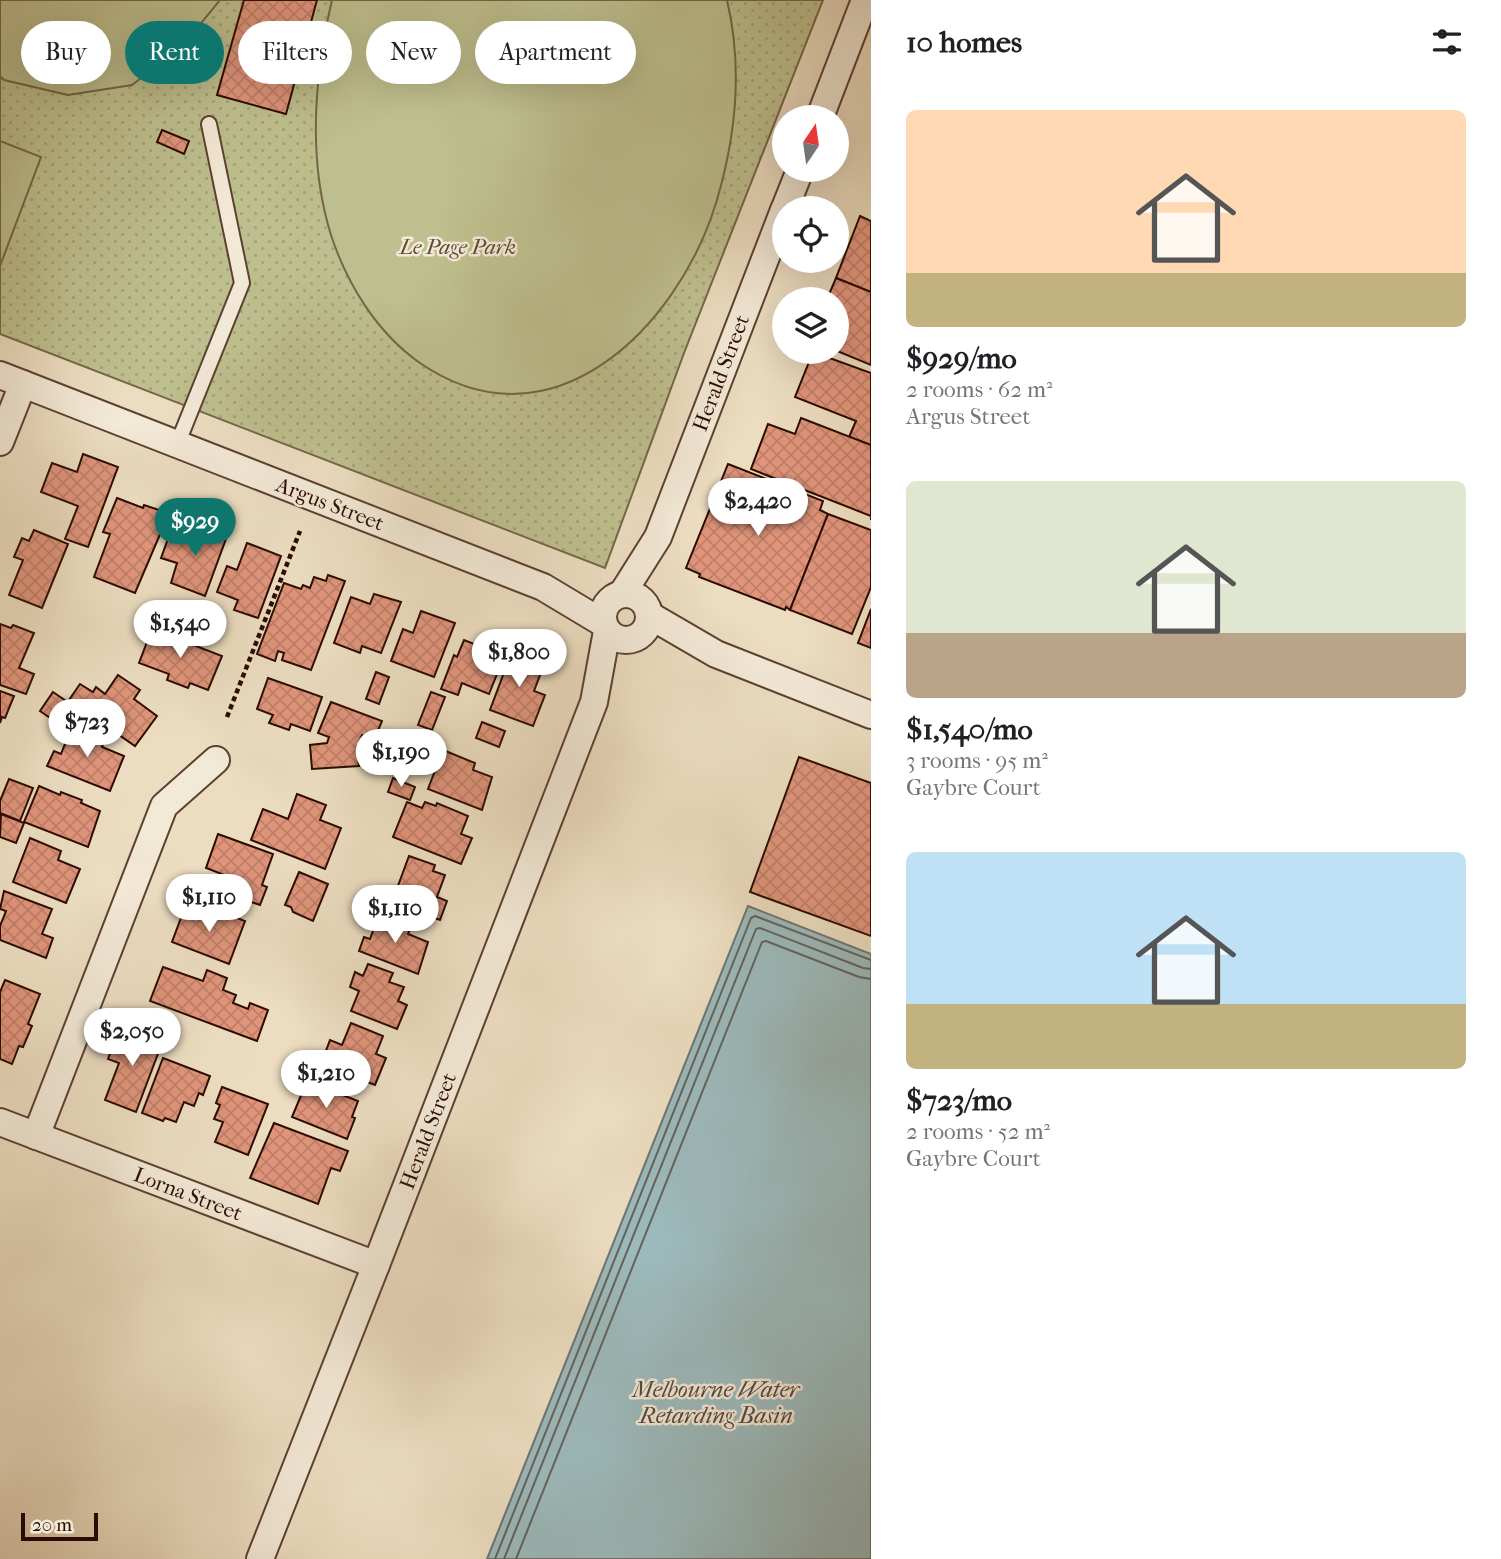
<!DOCTYPE html>
<meta charset="utf-8">
<style>
:root{--surface:#fff;--page:#f2f2f2;--text:#202124;--muted:#757577;--accent:#0f766e}
body{margin:0;font-family:"IM FELL French Canon",serif;background:var(--page);color:var(--text);height:100vh;display:flex;flex-direction:column;font-size:26px;white-space:nowrap}
*{box-sizing:border-box;margin:0}
p{font-size:23px;color:var(--muted)}
.icon{flex:none;width:38px;height:38px;fill:none;stroke:currentColor;stroke-width:2;stroke-linecap:round;stroke-linejoin:round}
.map{position:relative;flex:1;overflow:hidden}
.drawer{display:flex;flex-direction:column;background:var(--surface);width:630px}
.drawer>*{flex:none}
.banner{position:absolute;left:21px;top:21px;width:665px;height:63px;display:flex;gap:14px}
.needle{width:46px;rotate:13deg}
.buttons{position:absolute;left:772px;top:105px;display:grid;gap:14px}
.buttons a{display:grid;place-items:center;width:77px;height:77px;border-radius:50%;background:var(--surface);box-shadow:0 7px 28px #0002;font-size:35px}
.scale{position:absolute;left:21px;bottom:18px;width:77px;box-sizing:border-box;padding-left:7px;border:4px solid #2c0b01;border-top:0;font-size:19px;line-height:24px;white-space:nowrap;color:#2c0b01;-webkit-text-stroke:5px #f3e9d7;paint-order:stroke}
.price{position:absolute;translate:-50% -60px;padding:0 16px;border-radius:24px;background:#fff;color:#222;font-size:23px;line-height:46px;filter:drop-shadow(0 2px 4px #0008)}
.price::after{content:'';position:absolute;left:50%;top:42px;width:21px;height:16px;margin-left:-10px;background:inherit;clip-path:polygon(0 0,100% 0,50% 100%)}
.price.active{background:var(--accent);color:#fff}
ul{padding:0;list-style:none}
li{display:grid;align-content:center;gap:14px;height:371px;padding:0 35px}
li span{display:grid;place-items:center;height:217px;border-radius:10px;color:#555}
li>.icon{margin-inline-start:auto}
span .icon{width:126px;height:126px;fill:#fffc;stroke-width:1}
li b{font-size:30px}
h2{display:flex;justify-content:space-between;align-items:center;height:84px;padding:0 35px;font-size:30px}
.pill{padding:0 24px;border-radius:32px;background:var(--surface);box-shadow:0 7px 28px #0002;font-size:24px;line-height:63px}
.pill.active{background:var(--accent);color:#fff}
main{display:flex;flex:1;min-height:0}
.map>svg:first-child{display:block}
.park{fill:url(#park-dots);stroke:#756548;stroke-width:2}
.garden{fill:#bebf8e;stroke:#756548;stroke-width:2}
.water{fill:#9cbabc;stroke:#6f7471;stroke-width:2}
.lines{fill:none;stroke-linecap:round;stroke-linejoin:round}
.shore{stroke:#64625e;stroke-width:2}
.building{fill:url(#building-cross-hatch);stroke:#2c0b01;stroke-width:2}
.service-casing{stroke:#5c4031;stroke-width:18}
.minor-casing{stroke:#5c4031;stroke-width:30}
.path{stroke:#2c0b01;stroke-width:4.5;stroke-dasharray:5 3.5;stroke-linecap:butt}
.service{stroke:#f3e9d7;stroke-width:14}
.minor{stroke:#f3e9d7;stroke-width:26}
.labels{text-anchor:middle;dominant-baseline:central;stroke-width:5;stroke-linejoin:round;paint-order:stroke}
.park-label{font-size:21px;font-style:italic;fill:#5f4a32;stroke:#f3e9d7}
.street-label{font-size:21px;fill:#2c0b01;stroke:#f3e9d7}
.water-label{font-size:23px;font-style:italic;fill:#534842;stroke:#f3e9d7}
</style>
<main>
<div class="map">
<svg width="871" height="1559" viewBox="0 0 871 1559">
<defs>
<pattern id="park-dots" width="8" height="8" patternUnits="userSpaceOnUse" patternTransform="scale(1.75)"><rect width="8" height="8" fill="#bebf8e"/><path d="M2 2h.1M6 6h.1" fill="none" stroke="#a3a379" stroke-width="1.8" stroke-linecap="round"/></pattern>
<pattern id="building-cross-hatch" width="8" height="8" patternUnits="userSpaceOnUse" patternTransform="scale(1.75)"><rect width="8" height="8" fill="#e0957b"/><path d="M0 0l8 8M0 8l8-8" fill="none" stroke="#c07f69"/></pattern>
</defs>
<rect width="100%" height="100%" fill="#ecddc1"/>
<filter id="stains"><feTurbulence type="fractalNoise" baseFrequency=".00286" numOctaves="4"/><feColorMatrix values="0 0 0 0 .2 0 0 0 0 .09 0 0 0 0 .02 0 0 0 .5 -.17"/></filter>
<radialGradient id="worn" r=".72"><stop offset=".6" stop-color="#630" stop-opacity="0"/><stop offset="1" stop-color="#630" stop-opacity=".3"/></radialGradient>
<!-- park -->
<path class="park" d="M0,0H823L684,353L605,568L0,334Z"/>
<!-- garden -->
<g class="garden">
<path d="M0,0H220L184,44L132,85L68,95L4,80L0,76Z"/>
<path d="M332,0H727C743,68 736,137 716,203C678,327 552,454 420,363C377,333 347,284 331,235C307,158 314,77 332,0Z"/>
<path d="M0,141L41,157L0,266Z"/>
</g>
<!-- water -->
<path class="water" d="M748,906L871,954V1559H487Z"/>
<g class="lines">
<!-- shore -->
<g class="shore">
<path d="M495,1559L751,918L755,916L871,960"/>
<path d="M504,1559L756,929L760,928L863,968L871,969"/>
<path d="M516,1559L762,942L766,941L859,977L871,979"/>
</g>
</g>
<!-- building -->
<g class="building">
<path d="M244,0H317L286,114L217,95Z"/>
<path d="M162,130L189,141L184,154L157,142Z"/>
<path d="M860,216L871,221V292L836,278Z"/>
<path d="M836,278L871,292V365L837,351L844,334L836,331V299H827Z"/>
<path d="M813,352L871,373V445L849,437L856,421L795,397Z"/>
<path d="M801,418L871,445V520V516L751,469L768,424L795,434Z"/>
<path d="M83,454L118,467L88,547L65,539L78,506L41,492L52,463L77,472Z"/>
<path d="M728,464L823,501L820,510L828,514L790,610L786,607L785,610L699,577L700,574L686,568Z"/>
<path d="M117,498L143,508L144,505L165,512L161,524L164,525L135,593L94,577L110,534L103,532Z"/>
<path d="M828,514L871,530V587L852,634L790,610Z"/>
<path d="M194,523L227,536L205,596L171,583L177,563L161,558L169,536L186,542Z"/>
<path d="M34,530L68,544L42,608L9,595L23,560L14,557L22,538L29,541Z"/>
<path d="M247,543L281,556L258,618L234,610L238,600L217,592L227,566L237,570Z"/>
<path d="M328,575L345,581L311,670L282,660L284,653L278,651L275,661L257,654L284,583L301,589L303,585L310,588L314,577L326,581Z"/>
<path d="M374,594L401,602L381,653L362,646L360,653L334,643L351,597L370,604Z"/>
<path d="M871,609V648L858,643Z"/>
<path d="M421,611L455,623L434,677L391,661L403,629L413,633Z"/>
<path d="M0,624L11,628L13,625L34,633L19,668L34,674L26,694L0,685Z"/>
<path d="M152,629L222,656L208,690L190,683L188,688L167,680L169,674L139,663Z"/>
<path d="M491,638L509,644L489,694L462,683L458,695L441,689L454,655L457,657L464,640L487,649Z"/>
<path d="M514,646L535,654L531,666L542,670L534,691L545,695L533,726L490,710Z"/>
<path d="M376,672L389,677L379,704L366,699Z"/>
<path d="M118,675L140,690L134,699L157,716L135,746L69,700L80,684L93,692L96,687L105,694Z"/>
<path d="M268,678L322,697L310,731L291,724L289,730L269,723L273,715L257,709Z"/>
<path d="M0,691L14,696L5,718L2,717L0,723Z"/>
<path d="M53,692L75,707L62,726L40,711Z"/>
<path d="M431,692L445,697L432,730L418,725Z"/>
<path d="M331,702L382,721L374,740L362,735L357,748L359,766L312,769L310,745L327,743L329,737L318,733Z"/>
<path d="M482,722L505,731L499,747L476,738Z"/>
<path d="M72,726L105,739L102,747L124,756L110,791L47,766L54,751L61,754Z"/>
<path d="M443,750L475,763L473,770L492,777L482,810L428,789Z"/>
<path d="M799,757L871,783V936L750,892Z"/>
<path d="M393,778L415,787L410,800L388,792Z"/>
<path d="M9,779L33,788L20,821L0,813V801Z"/>
<path d="M39,786L60,795L61,792L82,800L81,803L100,811L88,847L24,822Z"/>
<path d="M297,794L326,805L320,820L341,828L325,869L251,840L263,809L288,819Z"/>
<path d="M407,802L422,808L425,802L436,806L437,803L468,816L461,834L472,838L461,864L393,837Z"/>
<path d="M1,814L24,823L16,843L0,837Z"/>
<path d="M218,834L273,854L262,885L267,887L260,905L221,891L227,876L206,868Z"/>
<path d="M30,838L61,851L58,860L80,869L66,903L13,882Z"/>
<path d="M409,856L435,865L433,871L445,875L437,897L447,901L440,920L392,902Z"/>
<path d="M299,872L328,884L313,921L293,912L291,907L285,905Z"/>
<path d="M4,891L52,909L42,934L53,938L46,958L0,940V926L6,911L0,909Z"/>
<path d="M185,907L211,917L214,909L245,921L229,964L172,942Z"/>
<path d="M379,914L411,927L408,934L428,942L418,974L359,951L364,937L370,939Z"/>
<path d="M368,964L393,973L389,982L404,987L398,1001L407,1005L397,1029L351,1011L359,991L350,987L355,972L363,976Z"/>
<path d="M163,967L203,981L207,970L227,978L223,990L236,995L233,1003L248,1009L250,1003L268,1010L257,1041L150,1001Z"/>
<path d="M5,980L40,994L28,1024L32,1026L23,1047L19,1046L12,1064L0,1059V992Z"/>
<path d="M351,1023L383,1036L376,1054L386,1058L375,1085L321,1064L330,1040L342,1045Z"/>
<path d="M120,1027L162,1043L136,1112L105,1100L119,1063L108,1059Z"/>
<path d="M163,1058L210,1076L203,1095L199,1093L194,1106L184,1102L176,1122L165,1118L163,1121L142,1113Z"/>
<path d="M307,1081L358,1101L352,1117L355,1118L347,1139L292,1117Z"/>
<path d="M222,1087L268,1104L248,1155L215,1142L223,1122L214,1119L220,1105L216,1103Z"/>
<path d="M274,1123L348,1151L340,1171L331,1168L318,1204L250,1178Z"/>
</g>
<g class="lines">
<!-- service casing -->
<g class="service-casing">
<path id="service" d="M177,445L242,283L209,124"/>
</g>
<!-- minor casing -->
<g class="minor-casing">
<g id="minor">
<path d="M820,117L865,0"/>
<path d="M785,208L800,170"/>
<path d="M0,375L543,587L603,623"/>
<path d="M0,442L23,384"/>
<circle cx="626" cy="617" r="23"/>
<path d="M622,594L658,537L784,210"/>
<path d="M649,615L716,654L871,715"/>
<path d="M0,1122L376,1265"/>
<path d="M36,1136L164,806L216,760"/>
<path d="M260,1559L376,1265L594,702L607,631"/>
</g>
</g>
<!-- path -->
<path class="path" d="M227,717L300,531"/>
<!-- service -->
<use href="#service" class="service"/>
<!-- minor -->
<use href="#minor" class="minor"/>
</g>
<g class="labels">
<!-- park labels -->
<g class="park-label">
<text x="458" y="247">Le Page Park</text>
</g>
<!-- street labels -->
<g class="street-label">
<text transform="translate(721 373) rotate(-69)">Herald Street</text>
<text transform="translate(330 504) rotate(21)">Argus Street</text>
<text transform="translate(428 1131) rotate(-69)">Herald Street</text>
<text transform="translate(188 1194) rotate(21)">Lorna Street</text>
</g>
<!-- water labels -->
<g class="water-label">
<text x="716" y="1389">Melbourne Water<tspan x="716" dy="26">Retarding Basin</tspan></text>
</g>
</g>
<rect width="100%" height="100%" filter="url(#stains)"/>
<rect width="100%" height="100%" fill="url(#worn)"/>
</svg>
<div class="buttons">
<a><svg class="needle" viewBox="-14 -14 28 28"><path d="M0-13l5 13h-10z" fill="#e53935"/><path d="M0 13l5-13h-10z" fill="#757577"/></svg></a>
<a><svg class="icon" aria-label="locate" viewBox="0 0 24 24"><circle cx="12" cy="12" r="6"/><path d="M12 2v4M12 18v4M2 12h4M18 12h4"/></svg></a>
<a><svg class="icon" aria-label="layers" viewBox="0 0 24 24"><path d="M12 4l9 5-9 5-9-5zM3 14l9 5 9-5"/></svg></a>
</div>
<div class="scale">20 m</div>
<b class="price" style="left:758px;top:538px">$2,420</b>
<b class="price active" style="left:195px;top:558px">$929</b>
<b class="price" style="left:180px;top:660px">$1,540</b>
<b class="price" style="left:519px;top:689px">$1,800</b>
<b class="price" style="left:87px;top:759px">$723</b>
<b class="price" style="left:401px;top:789px">$1,190</b>
<b class="price" style="left:209px;top:934px">$1,110</b>
<b class="price" style="left:395px;top:945px">$1,110</b>
<b class="price" style="left:132px;top:1068px">$2,050</b>
<b class="price" style="left:326px;top:1110px">$1,210</b>
<div class="banner">
<a class="pill">Buy</a>
<a class="pill active">Rent</a>
<a class="pill">Filters</a>
<a class="pill">New</a>
<a class="pill">Apartment</a>
</div>
</div>
<section class="drawer">
<h2>10 homes<svg class="icon" aria-label="filters" viewBox="0 0 24 24"><path d="M4 7h16M4 17h16"/><circle cx="9" cy="7" r="2"/><circle cx="15" cy="17" r="2"/></svg></h2>
<ul>
<li><span style="background:linear-gradient(#ffd9b3 75%,#c2b280 0)"><svg class="icon" aria-label="home" viewBox="0 0 24 24"><path d="M3 11l9-7 9 7M6 9v11h12V9"/></svg></span><div><b>$929/mo</b><p>2 rooms · 62 m²</p><p>Argus Street</p></div></li>
<li><span style="background:linear-gradient(#dfe7d0 70%,#b9a48a 0)"><svg class="icon" aria-label="home" viewBox="0 0 24 24"><path d="M3 11l9-7 9 7M6 9v11h12V9"/></svg></span><div><b>$1,540/mo</b><p>3 rooms · 95 m²</p><p>Gaybre Court</p></div></li>
<li><span style="background:linear-gradient(#bfe0f5 70%,#c2b280 0)"><svg class="icon" aria-label="home" viewBox="0 0 24 24"><path d="M3 11l9-7 9 7M6 9v11h12V9"/></svg></span><div><b>$723/mo</b><p>2 rooms · 52 m²</p><p>Gaybre Court</p></div></li>
</ul>
</section>
</main>
